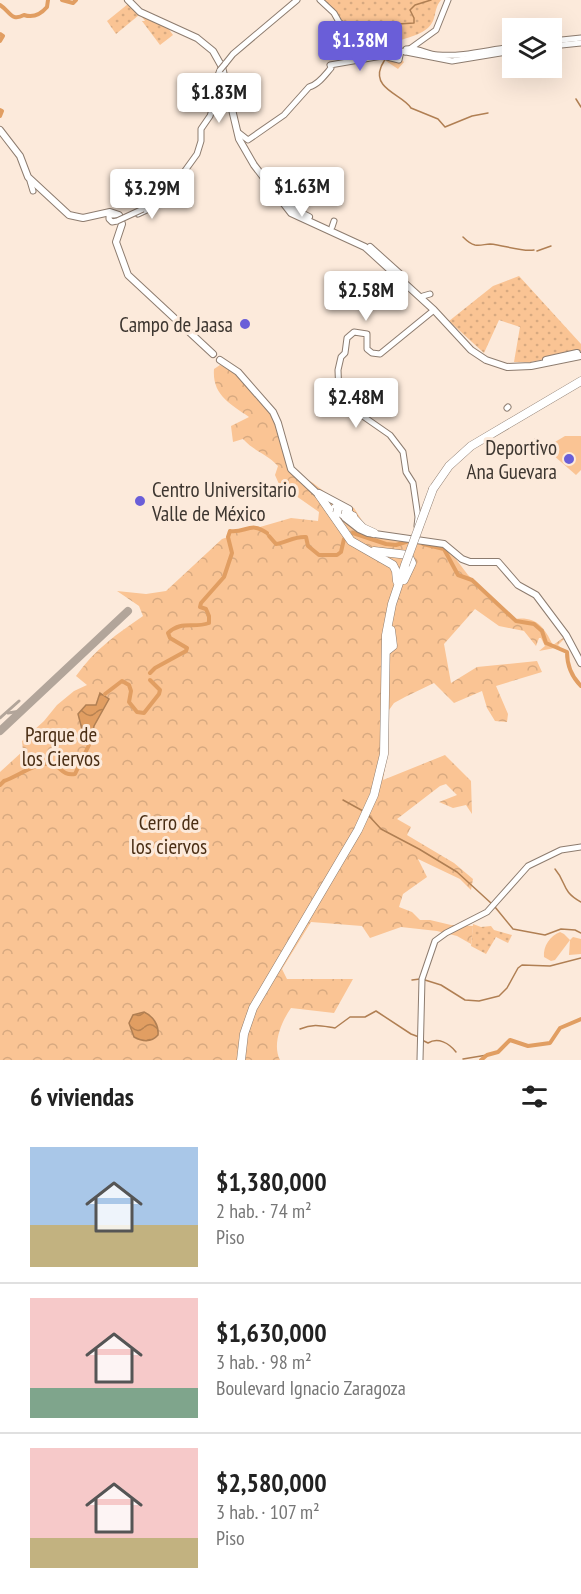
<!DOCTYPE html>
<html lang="es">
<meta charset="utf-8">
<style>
:root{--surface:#fff;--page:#f2f2f2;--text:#222;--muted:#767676;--line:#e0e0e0;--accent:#6a5ed8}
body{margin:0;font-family:"PT Sans Narrow",sans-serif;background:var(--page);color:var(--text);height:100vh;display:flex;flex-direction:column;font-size:22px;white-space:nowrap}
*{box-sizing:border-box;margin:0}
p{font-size:20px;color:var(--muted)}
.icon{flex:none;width:33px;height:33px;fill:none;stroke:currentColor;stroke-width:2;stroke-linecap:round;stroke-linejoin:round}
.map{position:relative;height:1060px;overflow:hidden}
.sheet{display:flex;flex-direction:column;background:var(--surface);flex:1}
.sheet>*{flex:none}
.tools{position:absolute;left:502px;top:18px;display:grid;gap:12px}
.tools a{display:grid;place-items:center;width:60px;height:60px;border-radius:0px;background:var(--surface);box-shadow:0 6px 24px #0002;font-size:30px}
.price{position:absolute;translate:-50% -51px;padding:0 14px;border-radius:6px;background:#fff;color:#222;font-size:20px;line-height:39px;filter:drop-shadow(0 2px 3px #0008)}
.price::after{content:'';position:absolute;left:50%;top:36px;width:18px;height:14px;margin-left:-9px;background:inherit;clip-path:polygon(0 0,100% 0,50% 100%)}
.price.current{background:var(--accent);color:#fff}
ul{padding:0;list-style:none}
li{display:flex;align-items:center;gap:18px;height:150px;padding:0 30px}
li+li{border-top:2px solid var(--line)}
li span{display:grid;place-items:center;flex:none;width:168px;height:120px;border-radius:0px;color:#555}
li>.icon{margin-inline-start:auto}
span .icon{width:72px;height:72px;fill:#fffc;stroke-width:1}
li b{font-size:26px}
h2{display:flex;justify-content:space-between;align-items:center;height:72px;padding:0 30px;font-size:26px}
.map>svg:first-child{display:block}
.green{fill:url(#green-dots)}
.forest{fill:url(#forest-crowns)}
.pitch{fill:#fac494}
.water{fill:url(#water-waves);stroke:#b07f53;stroke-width:1.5}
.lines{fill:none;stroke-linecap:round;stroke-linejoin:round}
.stream{stroke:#b07f53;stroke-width:1.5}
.river{stroke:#e19e62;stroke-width:4}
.taxiway{stroke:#b2a59a;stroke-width:3}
.runway{stroke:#b2a59a;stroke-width:8}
.secondary-casing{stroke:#8d7c6f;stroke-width:7}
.primary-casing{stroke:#8d7c6f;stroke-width:8}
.highway-casing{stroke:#8d7c6f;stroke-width:9}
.secondary{stroke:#fff;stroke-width:5}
.primary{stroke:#fff;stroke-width:6}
.highway{stroke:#fff;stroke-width:8}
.secondary-bridge-casing{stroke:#8d7c6f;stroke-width:7;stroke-linecap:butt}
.highway-bridge-casing{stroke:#8d7c6f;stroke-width:9;stroke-linecap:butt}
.secondary-bridge{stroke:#fff;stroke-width:5}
.highway-bridge{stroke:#fff;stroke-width:8}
.poi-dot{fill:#6a5ed8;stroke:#fceadb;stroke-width:2}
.labels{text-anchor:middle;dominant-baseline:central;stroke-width:6;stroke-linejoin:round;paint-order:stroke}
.poi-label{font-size:21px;fill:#3d3630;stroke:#fceadb;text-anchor:end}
.park-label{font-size:21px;fill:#4a2e14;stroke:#fceadb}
</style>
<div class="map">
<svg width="581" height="1060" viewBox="0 0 581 1060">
<defs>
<pattern id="green-dots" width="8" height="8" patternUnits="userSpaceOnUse" patternTransform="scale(1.5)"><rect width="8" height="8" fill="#fac494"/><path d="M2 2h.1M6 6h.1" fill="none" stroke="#d7a980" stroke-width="1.8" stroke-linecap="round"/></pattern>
<pattern id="forest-crowns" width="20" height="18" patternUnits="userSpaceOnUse" patternTransform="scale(1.5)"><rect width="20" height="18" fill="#fac494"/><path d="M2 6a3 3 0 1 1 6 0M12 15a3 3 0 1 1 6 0" fill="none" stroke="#d7a980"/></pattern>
<pattern id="water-waves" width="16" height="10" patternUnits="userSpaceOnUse" patternTransform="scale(1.5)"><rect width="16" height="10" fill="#e19e62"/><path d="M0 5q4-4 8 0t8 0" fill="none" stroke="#b88251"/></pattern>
</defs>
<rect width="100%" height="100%" fill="#fceadb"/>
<!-- green -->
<g class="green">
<path d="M322,0H441C436,6 436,11 434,18C430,33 412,36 398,41L401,59L404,62L398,69L386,61L382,48L373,46L358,33L340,22Z"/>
<path d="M128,4L139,15L116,34L107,21Z"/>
<path d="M139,13L168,28L173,35L160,45L142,21H145Z"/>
<path d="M519,276L581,344V351L531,362H514L520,327L499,320L484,353L449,321L493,286Z"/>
<path d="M473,924L481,927L491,926L494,930L512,935L508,943L496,937L486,954L471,946Z"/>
</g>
<!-- forest -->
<path class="forest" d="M220,365L236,373L273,415L287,467L313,483L330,496L354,508L372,536L419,543L449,550L468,575L513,619C536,616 543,625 553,645L563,638H565L558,645L560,647L539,651L545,646L541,638H539L536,646L524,631L499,626L475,609L444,644L451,683L477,667L537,661L542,672L496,686L508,714L507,722L495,721L487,708L482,691L454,703L434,683L405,697L394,703L389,710L386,761L383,780L445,755L471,781L472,814L466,805L453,808L439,802L457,795L446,784L440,786L397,819L411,827L407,835L454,863L473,879L471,890L460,879L418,859L427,877L403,894L399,907L412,912L420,920H430L451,925L473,926L471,944L457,936L437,931L401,927L370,938L362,926L311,922L282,969L287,979H353L334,1013L291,1008C281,1022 272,1045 280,1060H0V772L23,751L22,741L44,721L57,705L74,691L87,685L76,676C94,650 118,633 143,616L139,606L117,591L146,594L166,591L222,539L228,537L230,531L239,532L250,526L260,527L291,518L318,521L319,512L279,484L275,475L278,466C266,453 255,452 243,439L233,442L231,426L249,417C230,404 212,395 214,369Z"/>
<!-- pitch -->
<g class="pitch">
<path d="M565,436H581V470L576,475L545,448Z"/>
<path d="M560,932L564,934L570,940L573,937L581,939V954L569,955L570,940L555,960L551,961L544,957C543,946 550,936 560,932Z"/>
</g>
<!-- water -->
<g class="water">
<path d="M100,693L109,699L94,726L91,742L85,741L78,714L86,705H96Z"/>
<path d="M144,1012C153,1016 159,1025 158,1035C151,1043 143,1042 134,1037L129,1023L133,1015Z"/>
</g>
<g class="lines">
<!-- stream -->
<g class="stream">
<path d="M386,54L384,47C388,39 390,31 398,24L414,23V18L410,10L415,5L431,0"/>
<path d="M385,59C384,62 382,64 381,67C372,89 403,95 411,108L438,119L445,127L472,116L488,113"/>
<path d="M576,99L581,107"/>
<path d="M463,237C467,241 470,244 475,245C481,246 485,244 490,244C504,245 521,252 534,250"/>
<path d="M537,251L551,246"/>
<path d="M343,800L363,811"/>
<path d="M369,816L381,829L419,849L457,872L492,904"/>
<path d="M555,869C567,883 561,891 581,902"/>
<path d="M495,907L513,929L545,935L561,929L575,930L581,933"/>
<path d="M412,980L420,979"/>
<path d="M425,980L441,985L465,1000L479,1001L499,996L507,988L518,968L522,965L550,966L581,958"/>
<path d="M300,1029C314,1023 322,1026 335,1028L350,1017H365L376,1011L411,1034L419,1037"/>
<path d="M424,1041L428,1043C438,1037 449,1043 456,1052"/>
<path d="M463,1059L487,1055"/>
</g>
<!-- river -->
<g class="river">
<path d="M62,0L73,3L76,0"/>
<path d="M0,5C10,11 11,22 24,15C33,18 41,14 47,7L48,0"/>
<path d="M0,34L3,36L0,41"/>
<path d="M0,110L2,111L0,116"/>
<path d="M353,533L386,544L396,545L409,541"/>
<path d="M269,536L276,544C287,542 295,536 306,537L308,546L319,555H337L341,552L344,539"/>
<path d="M423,544L444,549L458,575L472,580L516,621L534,624L542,631L546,643L567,652C567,666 572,677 581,686"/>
<path d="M150,673L155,668L186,651L187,648L170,638L168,633C182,620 193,629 209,623V616L206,609L200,607L201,603L224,577L232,553L228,537L230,531C246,533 251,521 267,533"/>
<path d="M105,694L122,681L129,685L131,691L129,702L137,712L144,713L159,694L160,690L150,680"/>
<path d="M0,785L4,781C18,776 37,762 50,764C62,765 60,776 75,774L89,745L90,737"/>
<path d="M481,1060L487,1055L498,1052L510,1040L528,1046L550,1043L560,1028L581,1019"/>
</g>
<!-- taxiway -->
<g class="taxiway">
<path d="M120,618L125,611L127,613L124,615"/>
<path d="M8,713L21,711"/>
<path d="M0,718L19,701"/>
</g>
<!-- runway -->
<path class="runway" d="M0,731L128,611"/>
<!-- secondary casing -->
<g class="secondary-casing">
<g id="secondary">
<path d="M320,0L334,13L339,22L372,47L381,49L383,56L399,60L401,51L452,61L513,51"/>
<path d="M552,41L581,38"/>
<path d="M552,46L581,43"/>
<path d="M411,48L436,30L448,0"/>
<path d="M405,52L406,49C418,47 427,55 438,55C464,57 487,50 513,47"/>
<path d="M225,64L233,54L297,0"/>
<path d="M239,133L248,140L284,115L309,87C318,85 325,75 331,68L330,65L382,56"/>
<path d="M30,181L33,191"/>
<path d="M138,214L151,208L156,199L184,172L197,154L201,141V129L210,116L216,98L215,83L220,70"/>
<path d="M115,215H109V219L112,222L117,221"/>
<path d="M332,227L334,221"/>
<path d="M423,296L430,294"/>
<path d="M339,395L338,370L341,357L345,353L347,338L354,332L367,334V349L372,353L380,354L434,310"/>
<path d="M344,403L390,435L403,452L406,472L413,483L418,517L417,526"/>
<path d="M507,408L508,407"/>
<path d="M535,444L536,442"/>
<path d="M420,1060L422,979L435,941L446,933L487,912L528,866L561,850L581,847"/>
</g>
</g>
<!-- primary casing -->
<g class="primary-casing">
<g id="primary">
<path d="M128,0L140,12L197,38L213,51L222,67L239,139L254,165L291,213L365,247L434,310L471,350L486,360L507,367L531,366L581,356"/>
<path d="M0,130L20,156L28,177L69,215L83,218L110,212L119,215L122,224L116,242L128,275L213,354"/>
<path d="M284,199L295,210L309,217"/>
<path d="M370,247L400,274"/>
<path d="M220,360L238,372L273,412L278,423L291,469L321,497"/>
<path d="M546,360L577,353"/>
<path d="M319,493L349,509"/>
<path d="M345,518L359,529L368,533L444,544L462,559L470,562H498L518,585L536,595L566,635L581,663"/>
</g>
</g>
<!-- highway casing -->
<g class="highway-casing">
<g id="highway">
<path d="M433,489L449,466L471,446L581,381"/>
<path d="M319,495L351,541L393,565L396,571L397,581"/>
<path d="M335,508L349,519H352L353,516"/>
<path d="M339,510L345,509L363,528L374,533"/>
<path d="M374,551L408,555L412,563L404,580"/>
<path d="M388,650L393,646L391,630"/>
<path d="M241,1060L244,1034L253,1008L358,830L374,795L384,754L386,635L392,604L405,565"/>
</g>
</g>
<!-- secondary -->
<use href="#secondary" class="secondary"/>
<!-- primary -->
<use href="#primary" class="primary"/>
<!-- highway -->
<use href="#highway" class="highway"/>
<!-- secondary-bridge casing -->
<g class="secondary-bridge-casing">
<g id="secondary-bridge">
<path d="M220,70L225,64"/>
<path d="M117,221L143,209"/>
</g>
</g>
<!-- highway-bridge casing -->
<g class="highway-bridge-casing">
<g id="highway-bridge">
<path d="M337,513L338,509"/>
<path d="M405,565L433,489"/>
</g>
</g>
<!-- secondary-bridge -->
<use href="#secondary-bridge" class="secondary-bridge"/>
<!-- highway-bridge -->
<use href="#highway-bridge" class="highway-bridge"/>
</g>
<!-- markers -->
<g class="poi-dot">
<circle cx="245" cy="324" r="6"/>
<circle cx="569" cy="459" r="6"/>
<circle cx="140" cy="501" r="6"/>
</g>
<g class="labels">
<!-- poi labels -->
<g class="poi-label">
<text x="233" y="324">Campo de Jaasa</text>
<text x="557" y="447">Deportivo<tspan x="557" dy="24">Ana Guevara</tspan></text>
<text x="152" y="489" text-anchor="start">Centro Universitario<tspan x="152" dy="24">Valle de México</tspan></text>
</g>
<!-- park labels -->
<g class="park-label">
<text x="61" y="734">Parque de<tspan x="61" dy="24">los Ciervos</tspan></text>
<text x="169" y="822">Cerro de<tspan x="169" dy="24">los ciervos</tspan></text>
</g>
</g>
</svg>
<div class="tools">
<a><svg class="icon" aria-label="layers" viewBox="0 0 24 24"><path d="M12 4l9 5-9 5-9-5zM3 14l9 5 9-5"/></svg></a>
</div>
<b class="price current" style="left:360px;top:72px">$1.38M</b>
<b class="price" style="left:219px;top:124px">$1.83M</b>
<b class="price" style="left:302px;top:218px">$1.63M</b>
<b class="price" style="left:152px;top:220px">$3.29M</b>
<b class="price" style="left:366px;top:322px">$2.58M</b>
<b class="price" style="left:356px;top:429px">$2.48M</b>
</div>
<section class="sheet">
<h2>6 viviendas<svg class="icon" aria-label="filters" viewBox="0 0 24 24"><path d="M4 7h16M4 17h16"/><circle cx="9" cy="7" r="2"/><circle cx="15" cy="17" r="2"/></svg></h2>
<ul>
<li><span style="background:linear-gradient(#a9c7e8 65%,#c2b280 0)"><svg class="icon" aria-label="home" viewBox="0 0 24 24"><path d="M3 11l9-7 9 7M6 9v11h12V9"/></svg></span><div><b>$1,380,000</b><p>2 hab. · 74 m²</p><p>Piso</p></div></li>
<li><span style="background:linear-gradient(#f6c9c9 75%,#7fa58c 0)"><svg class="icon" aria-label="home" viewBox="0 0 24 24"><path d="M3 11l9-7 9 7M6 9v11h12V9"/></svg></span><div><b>$1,630,000</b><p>3 hab. · 98 m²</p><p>Boulevard Ignacio Zaragoza</p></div></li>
<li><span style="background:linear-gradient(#f6c9c9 75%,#c2b280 0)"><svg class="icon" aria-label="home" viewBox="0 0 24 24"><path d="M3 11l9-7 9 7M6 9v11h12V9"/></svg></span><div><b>$2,580,000</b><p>3 hab. · 107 m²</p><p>Piso</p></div></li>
</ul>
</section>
